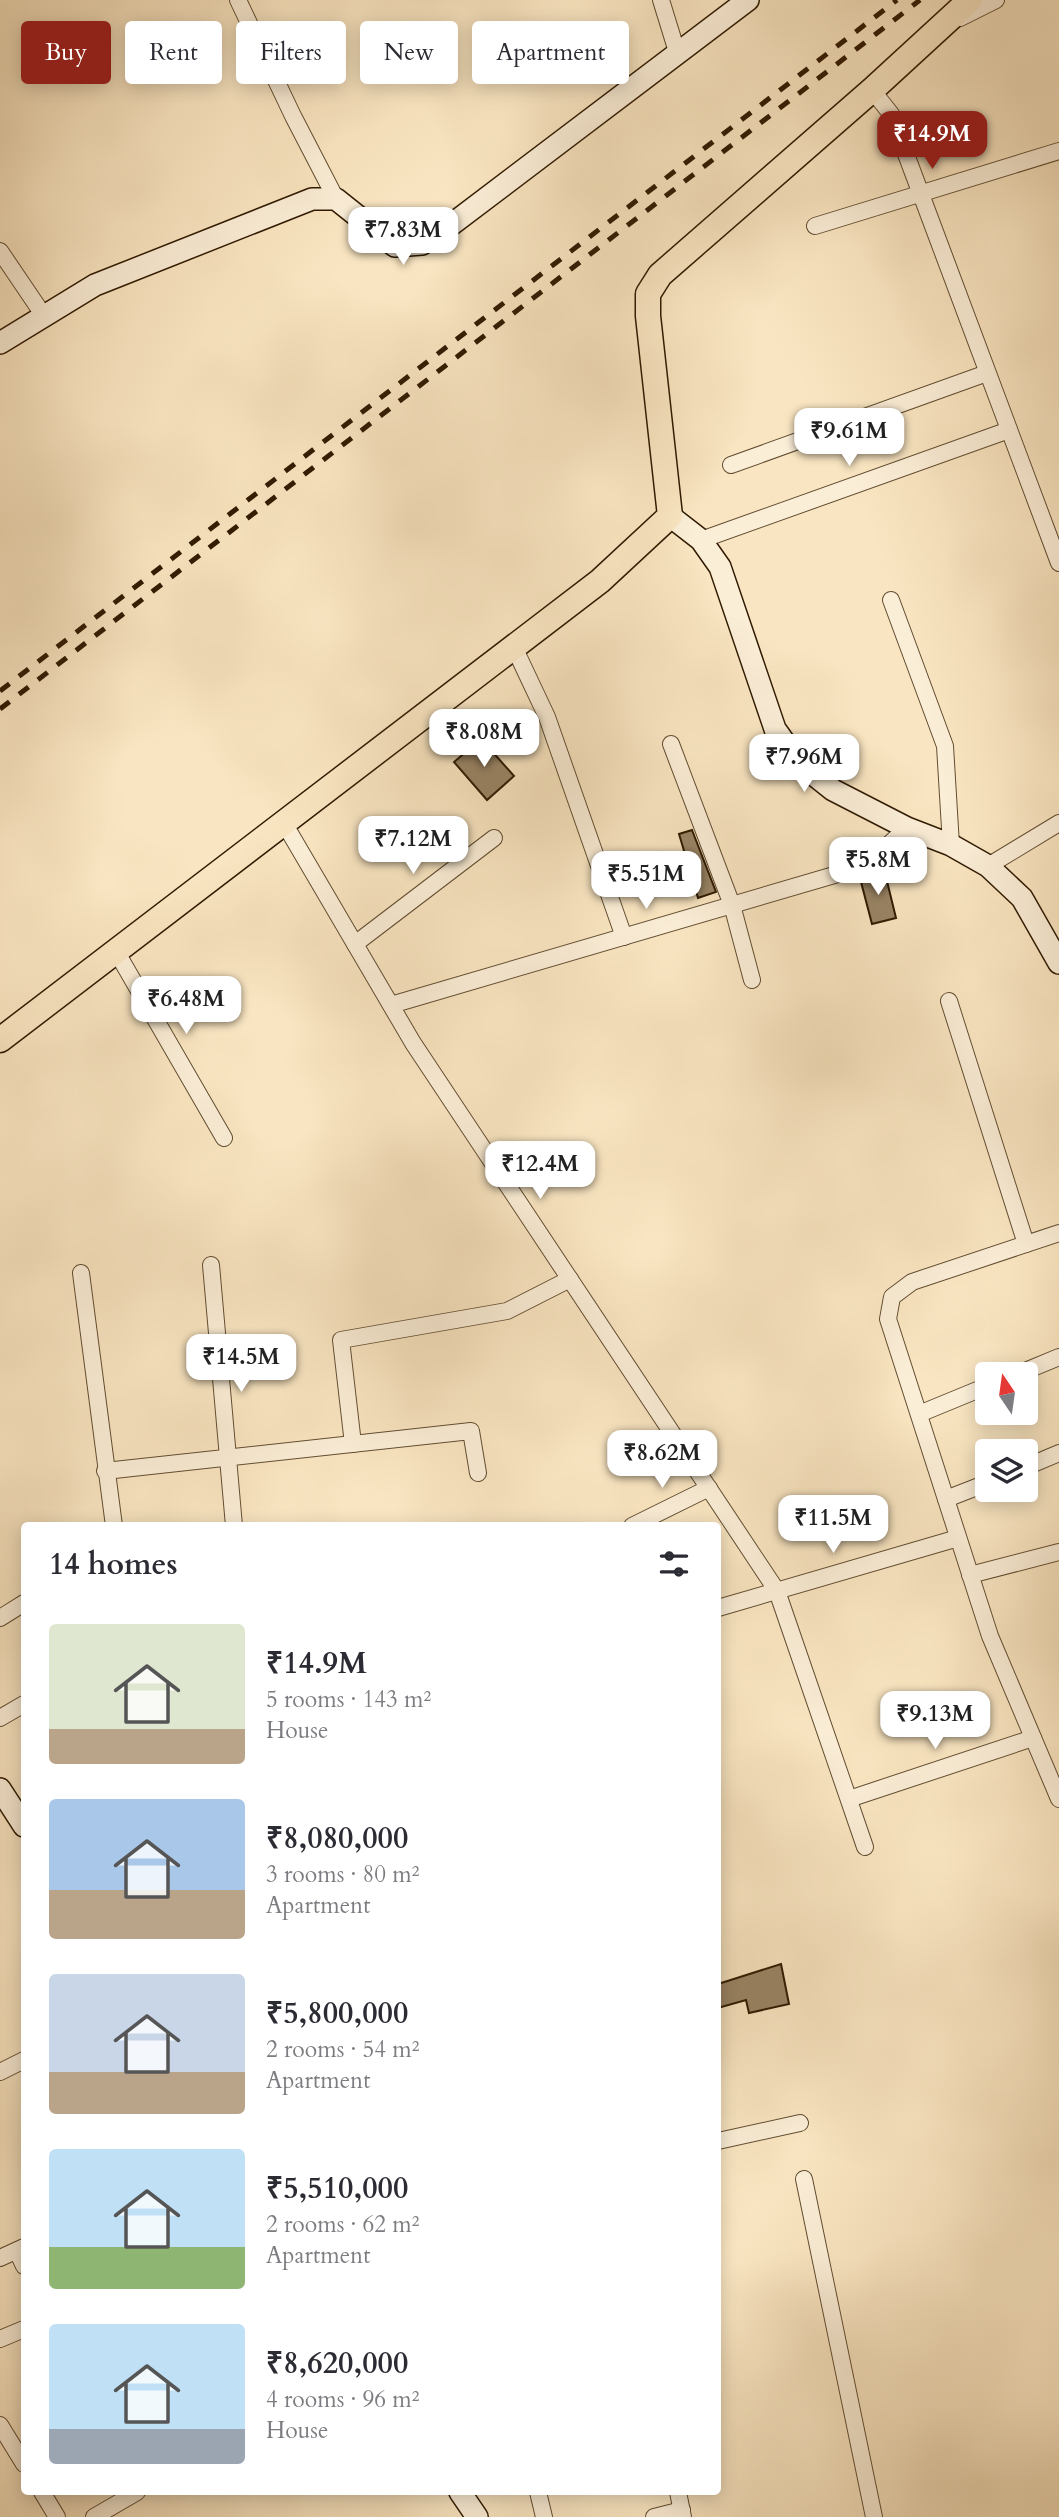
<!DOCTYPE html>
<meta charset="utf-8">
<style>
:root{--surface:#fff;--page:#f2f2f3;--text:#2b2b33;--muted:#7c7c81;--accent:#8f2418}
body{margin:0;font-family:Cardo,serif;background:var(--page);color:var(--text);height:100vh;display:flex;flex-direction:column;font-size:26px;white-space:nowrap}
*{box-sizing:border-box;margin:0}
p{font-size:23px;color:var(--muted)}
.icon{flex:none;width:38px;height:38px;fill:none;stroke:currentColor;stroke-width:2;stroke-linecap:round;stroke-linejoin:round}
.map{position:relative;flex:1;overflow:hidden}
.details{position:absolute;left:21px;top:1522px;width:700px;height:973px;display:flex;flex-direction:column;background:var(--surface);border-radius:7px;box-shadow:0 4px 18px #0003}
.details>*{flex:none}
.guide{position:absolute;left:21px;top:21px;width:700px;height:63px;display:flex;gap:14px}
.needle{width:46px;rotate:347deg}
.tools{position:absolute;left:975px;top:1362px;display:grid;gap:14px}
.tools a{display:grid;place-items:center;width:63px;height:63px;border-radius:7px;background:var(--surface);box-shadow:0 4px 18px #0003;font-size:35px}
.price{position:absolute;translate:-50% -60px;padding:0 16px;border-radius:14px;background:#fff;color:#222;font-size:23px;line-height:46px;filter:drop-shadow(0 2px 4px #0008)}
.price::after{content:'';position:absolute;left:50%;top:42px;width:21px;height:16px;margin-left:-10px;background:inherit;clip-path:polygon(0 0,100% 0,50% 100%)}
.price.selected{background:var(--accent);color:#fff}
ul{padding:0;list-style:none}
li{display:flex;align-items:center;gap:21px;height:175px;padding:0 28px}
li span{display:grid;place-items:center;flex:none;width:196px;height:140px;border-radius:7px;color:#555}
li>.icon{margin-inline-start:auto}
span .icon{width:84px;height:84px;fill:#fffc;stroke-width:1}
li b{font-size:30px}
h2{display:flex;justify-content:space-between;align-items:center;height:84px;padding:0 28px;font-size:30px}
.tag{padding:0 24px;border-radius:7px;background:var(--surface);box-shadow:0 4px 18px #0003;font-size:24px;line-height:63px}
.tag.selected{background:var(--accent);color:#fff}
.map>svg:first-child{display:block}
.building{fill:#998465;stroke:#301a01;stroke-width:2}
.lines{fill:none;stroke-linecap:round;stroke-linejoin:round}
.street-casing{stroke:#624d31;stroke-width:18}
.secondary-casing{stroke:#301a01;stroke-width:24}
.primary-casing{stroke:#301a01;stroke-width:27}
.street{stroke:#fbeed7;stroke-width:16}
.secondary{stroke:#fbeed7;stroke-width:21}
.primary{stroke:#f9e5c1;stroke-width:24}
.rail{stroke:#301a01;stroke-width:5;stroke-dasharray:12 12;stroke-linecap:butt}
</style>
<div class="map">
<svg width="1059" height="2517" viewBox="0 0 1059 2517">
<rect width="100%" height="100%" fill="#f9e5c1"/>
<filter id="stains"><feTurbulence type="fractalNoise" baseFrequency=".00286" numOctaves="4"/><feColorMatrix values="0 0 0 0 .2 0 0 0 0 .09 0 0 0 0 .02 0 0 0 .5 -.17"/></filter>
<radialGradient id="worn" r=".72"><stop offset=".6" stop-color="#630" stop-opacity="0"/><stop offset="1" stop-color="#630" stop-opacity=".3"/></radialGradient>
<!-- building -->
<g class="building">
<path d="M481,739L514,776L487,800L454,762Z"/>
<path d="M692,830L716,892L698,898L679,834Z"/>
<path d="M884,869L896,918L872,924L860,878Z"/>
<path d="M781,1964L789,2004L749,2013L746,2000L718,2008V1984Z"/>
</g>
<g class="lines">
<!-- street casing -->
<g class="street-casing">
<g id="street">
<path d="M238,0L293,116L336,199"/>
<path d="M661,0L677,52"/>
<path d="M960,18L996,0"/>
<path d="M872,90L891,114L1059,563"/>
<path d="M815,226L1059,151"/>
<path d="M0,251L44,316"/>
<path d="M731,465L987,373"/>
<path d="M701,540L1009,430"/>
<path d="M891,600L945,746L951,845"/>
<path d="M514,647L547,717L624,937"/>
<path d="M671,744L732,905L752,980"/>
<path d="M284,823L413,1043L777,1591L865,1847"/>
<path d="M988,866L1059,823"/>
<path d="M355,944L494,838"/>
<path d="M116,951L224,1138"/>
<path d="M949,1001L1026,1244"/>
<path d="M391,1005L865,866L907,828"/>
<path d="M1059,1233L912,1282L892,1297L888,1319L990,1636L1059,1799"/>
<path d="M211,1265L234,1526"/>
<path d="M81,1273L114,1526"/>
<path d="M1018,1374L1059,1357"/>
<path d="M919,1414L987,1386"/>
<path d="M353,1444L341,1340L507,1311L570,1279"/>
<path d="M1026,1467L1059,1453"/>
<path d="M105,1471L471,1431L478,1473"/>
<path d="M946,1499L987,1483"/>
<path d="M632,1526L709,1488"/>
<path d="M970,1575L1059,1552"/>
<path d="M718,1608L958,1538"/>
<path d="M0,1618L24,1603"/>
<path d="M0,1718L24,1704"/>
<path d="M849,1799L1033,1738"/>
<path d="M0,2072L24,2060"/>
<path d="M718,2141L800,2123"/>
<path d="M804,2179L874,2517"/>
<path d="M17,2251L24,2266"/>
<path d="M0,2258L24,2247"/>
<path d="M0,2339L24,2329"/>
<path d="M0,2425L24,2464"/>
<path d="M42,2492L57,2517"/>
<path d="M538,2492L544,2517"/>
<path d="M678,2492L683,2517"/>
<path d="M94,2517L137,2492"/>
<path d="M654,2517L682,2510"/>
</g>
</g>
<!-- secondary casing -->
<g class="secondary-casing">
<g id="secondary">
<path d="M0,343L95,285L312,199H336L395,246L422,244L443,231L748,0"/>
<path d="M670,516L701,540L720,567L775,729L799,763L833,790L907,828L951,845L988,866L1022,898L1059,963"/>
<path d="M0,1789L24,1826"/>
<path d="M460,2492L477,2517"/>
</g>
</g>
<!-- primary casing -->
<g class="primary-casing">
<path id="primary" d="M0,1040L600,581L670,516L648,316V294L660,275L872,90L970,0"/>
</g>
<!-- street -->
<use href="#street" class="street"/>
<!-- secondary -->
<use href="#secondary" class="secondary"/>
<!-- primary -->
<use href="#primary" class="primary"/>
<!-- rail -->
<g class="rail">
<path d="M0,691L897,0"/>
<path d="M0,709L920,0"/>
</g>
</g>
<rect width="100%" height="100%" filter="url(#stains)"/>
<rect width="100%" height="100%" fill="url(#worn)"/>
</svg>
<div class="tools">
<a><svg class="needle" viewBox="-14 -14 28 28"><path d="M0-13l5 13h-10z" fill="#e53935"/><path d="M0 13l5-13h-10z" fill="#7c7c81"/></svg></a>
<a><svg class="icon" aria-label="layers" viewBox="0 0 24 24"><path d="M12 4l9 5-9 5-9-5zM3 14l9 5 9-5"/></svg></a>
</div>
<b class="price selected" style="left:932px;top:171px">₹14.9M</b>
<b class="price" style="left:403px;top:267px">₹7.83M</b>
<b class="price" style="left:849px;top:468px">₹9.61M</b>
<b class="price" style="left:484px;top:769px">₹8.08M</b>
<b class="price" style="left:804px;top:794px">₹7.96M</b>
<b class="price" style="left:413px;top:876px">₹7.12M</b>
<b class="price" style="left:878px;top:897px">₹5.8M</b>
<b class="price" style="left:646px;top:911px">₹5.51M</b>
<b class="price" style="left:186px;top:1036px">₹6.48M</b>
<b class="price" style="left:540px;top:1201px">₹12.4M</b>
<b class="price" style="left:241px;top:1394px">₹14.5M</b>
<b class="price" style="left:662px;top:1490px">₹8.62M</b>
<b class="price" style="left:833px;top:1555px">₹11.5M</b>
<b class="price" style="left:935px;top:1751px">₹9.13M</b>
<div class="guide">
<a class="tag selected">Buy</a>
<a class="tag">Rent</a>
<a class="tag">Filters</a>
<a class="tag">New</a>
<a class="tag">Apartment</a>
</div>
<section class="details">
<h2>14 homes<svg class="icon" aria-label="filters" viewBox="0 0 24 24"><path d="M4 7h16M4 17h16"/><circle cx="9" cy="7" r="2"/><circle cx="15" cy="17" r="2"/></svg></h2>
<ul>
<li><span style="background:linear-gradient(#dfe7d0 75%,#b9a48a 0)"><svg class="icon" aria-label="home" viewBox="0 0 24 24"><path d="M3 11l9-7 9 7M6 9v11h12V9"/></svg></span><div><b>₹14.9M</b><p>5 rooms · 143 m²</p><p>House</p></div></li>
<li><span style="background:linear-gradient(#a9c7e8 65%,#b9a48a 0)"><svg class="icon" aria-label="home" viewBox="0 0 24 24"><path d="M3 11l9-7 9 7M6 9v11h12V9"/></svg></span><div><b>₹8,080,000</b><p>3 rooms · 80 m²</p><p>Apartment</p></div></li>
<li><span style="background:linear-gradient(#c9d6e8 70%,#b9a48a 0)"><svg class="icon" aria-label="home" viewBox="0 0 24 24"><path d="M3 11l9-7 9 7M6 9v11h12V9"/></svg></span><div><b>₹5,800,000</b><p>2 rooms · 54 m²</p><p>Apartment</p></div></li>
<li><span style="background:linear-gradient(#bfe0f5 70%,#8fb573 0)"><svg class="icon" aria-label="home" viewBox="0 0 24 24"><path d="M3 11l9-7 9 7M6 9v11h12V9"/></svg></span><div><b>₹5,510,000</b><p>2 rooms · 62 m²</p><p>Apartment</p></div></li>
<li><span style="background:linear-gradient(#bfe0f5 75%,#9aa5b1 0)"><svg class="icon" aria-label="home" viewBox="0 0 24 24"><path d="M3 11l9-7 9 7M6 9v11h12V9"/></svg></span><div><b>₹8,620,000</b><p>4 rooms · 96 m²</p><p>House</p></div></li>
</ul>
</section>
</div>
